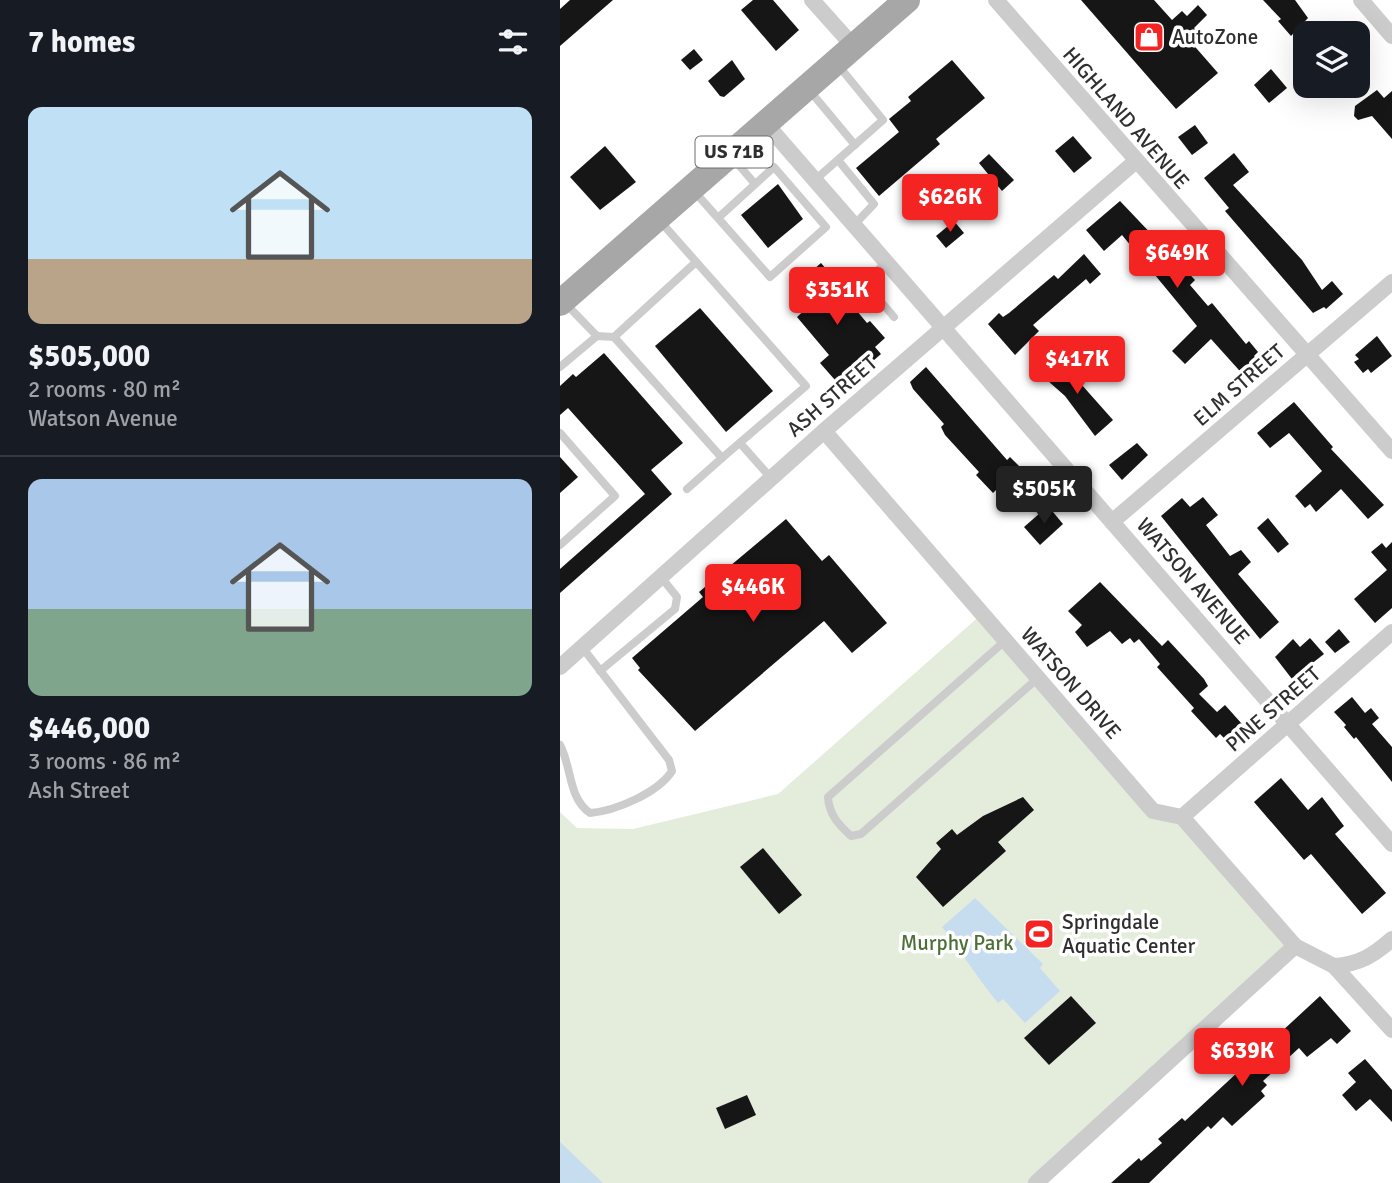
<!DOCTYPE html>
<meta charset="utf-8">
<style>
:root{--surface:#171b24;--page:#242831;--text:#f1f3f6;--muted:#9ea1a6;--line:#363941;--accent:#f42423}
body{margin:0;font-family:Signika,sans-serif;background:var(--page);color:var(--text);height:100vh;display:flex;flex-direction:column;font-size:26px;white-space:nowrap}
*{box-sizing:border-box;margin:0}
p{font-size:23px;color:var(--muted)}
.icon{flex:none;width:38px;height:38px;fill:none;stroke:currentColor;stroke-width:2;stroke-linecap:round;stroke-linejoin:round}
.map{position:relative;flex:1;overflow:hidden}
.sheet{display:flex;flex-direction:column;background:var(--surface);width:560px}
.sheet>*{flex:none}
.fabs{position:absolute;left:733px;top:21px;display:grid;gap:14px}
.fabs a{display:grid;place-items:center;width:77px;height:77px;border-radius:14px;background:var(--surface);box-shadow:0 7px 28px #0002;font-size:35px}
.price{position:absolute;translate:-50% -60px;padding:0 16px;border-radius:7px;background:var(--accent);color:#fff;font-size:23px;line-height:46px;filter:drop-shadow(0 2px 4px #0008)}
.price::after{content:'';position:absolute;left:50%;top:42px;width:21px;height:16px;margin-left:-10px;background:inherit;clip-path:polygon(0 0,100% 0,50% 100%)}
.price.on{background:#222;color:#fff}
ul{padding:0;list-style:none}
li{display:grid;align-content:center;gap:14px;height:371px;padding:0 28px}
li+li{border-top:2px solid var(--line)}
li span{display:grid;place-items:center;height:217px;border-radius:14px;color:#555}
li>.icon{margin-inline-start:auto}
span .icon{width:126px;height:126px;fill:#fffc;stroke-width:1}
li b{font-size:30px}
h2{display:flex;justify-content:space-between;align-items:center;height:84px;padding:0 28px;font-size:30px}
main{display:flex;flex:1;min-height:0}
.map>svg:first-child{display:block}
.green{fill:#e4eddb}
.water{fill:#c6dcef}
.building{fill:#161616}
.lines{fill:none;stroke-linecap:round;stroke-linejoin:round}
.service{stroke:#ccc;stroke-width:8}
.minor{stroke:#ccc;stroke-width:16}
.primary{stroke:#a7a7a7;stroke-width:26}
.labels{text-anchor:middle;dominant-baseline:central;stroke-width:7;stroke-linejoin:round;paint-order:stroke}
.shield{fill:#fff;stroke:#6d6d6d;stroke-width:2}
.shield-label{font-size:19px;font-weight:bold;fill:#2f2f2f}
.poi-label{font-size:21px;fill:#2f2f2f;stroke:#fff;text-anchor:start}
.street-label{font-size:21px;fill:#2f2f2f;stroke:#fff}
.park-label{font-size:21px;fill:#4d6f38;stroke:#fff}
</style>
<main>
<section class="sheet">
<h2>7 homes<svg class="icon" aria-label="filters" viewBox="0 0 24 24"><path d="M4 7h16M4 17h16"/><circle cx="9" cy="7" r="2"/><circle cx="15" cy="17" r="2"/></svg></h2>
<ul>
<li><span style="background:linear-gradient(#bfe0f5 70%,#b9a48a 0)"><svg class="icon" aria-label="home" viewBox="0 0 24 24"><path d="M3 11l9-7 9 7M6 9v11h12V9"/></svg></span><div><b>$505,000</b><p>2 rooms · 80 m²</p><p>Watson Avenue</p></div></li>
<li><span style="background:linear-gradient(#a9c7e8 60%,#7fa58c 0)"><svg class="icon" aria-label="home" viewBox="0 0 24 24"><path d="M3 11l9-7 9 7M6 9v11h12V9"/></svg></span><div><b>$446,000</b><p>3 rooms · 86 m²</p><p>Ash Street</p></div></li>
</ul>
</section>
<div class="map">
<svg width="832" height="1183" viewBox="0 0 832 1183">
<rect width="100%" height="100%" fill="#fff"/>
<!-- green -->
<path class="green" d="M423,613L593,811L622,817L735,946L476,1183H0V812L17,828L73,829L218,794Z"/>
<!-- water -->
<g class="water">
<path d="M415,898L483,964L480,968L500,991L465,1023L443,999L438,1003C417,978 402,952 382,927Z"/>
<path d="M0,1142L43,1183H0Z"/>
</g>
<!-- building -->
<g class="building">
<path d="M10,0H53L0,46V9Z"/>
<path d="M193,0H213L239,30L216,51L181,10Z"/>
<path d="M521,0H594L612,20L622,11L627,16L638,5L647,15L634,28L638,33L630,41L658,73L616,109Z"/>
<path d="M703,0H735L748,18L731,36L718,21L721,19Z"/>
<path d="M134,49L143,60L130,70L121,60Z"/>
<path d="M172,60L185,79L164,97L160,96L148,81Z"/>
<path d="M392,60L425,98L376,139L380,144L319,196L296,168L339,132L329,119L351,101L348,97Z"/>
<path d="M711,69L727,88L709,103L694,85Z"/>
<path d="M817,90L824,98L832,91V139L812,116L798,120L794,116L795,106Z"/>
<path d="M635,125L648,143L632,155L618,137Z"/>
<path d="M513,136L532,158L514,173L495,151Z"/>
<path d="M45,146L76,182L40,210L10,177Z"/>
<path d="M674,153L689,172L673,185L742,260L762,290L772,281L783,294L766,309L764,307L753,313L665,211L669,208L644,178Z"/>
<path d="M429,154L454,180L442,191L419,163Z"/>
<path d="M218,184L243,219L208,248L181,215Z"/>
<path d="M560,201L635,280L630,285L648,306L652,303L686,344L689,341L698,352L694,356L703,366L687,379L651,339L625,364L612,351L637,326L562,235L544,251L526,230Z"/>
<path d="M394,221L404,233L386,248L376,236Z"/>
<path d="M524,254L541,274L530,284L526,279L473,325L479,331L455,355L428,324L439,313L443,317L449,313L494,275L498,279Z"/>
<path d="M261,263L278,283L275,285L307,323L310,321L325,338L315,347L321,354L282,388L260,363L269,355L237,317L248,307L232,288Z"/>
<path d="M140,308L213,391L166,432L95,346Z"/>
<path d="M817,336L832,356L811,373L808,369L803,373L794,362L799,359L795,355Z"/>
<path d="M44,353L123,443L91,470L112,494L0,593V569L85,494L8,408L0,415V386L13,374L16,377Z"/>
<path d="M497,357L553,420L535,436L505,396L479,373Z"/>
<path d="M366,367L447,460L450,457L473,480L448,502L437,489L433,493L416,475L419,472L385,435L381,427L384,424L353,389L350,382Z"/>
<path d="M734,402L773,447L771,449L824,505L808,519L781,489L756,512L750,504L745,508L735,496L762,471L729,433L710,448L697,433Z"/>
<path d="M577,443L588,455L562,480L549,465Z"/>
<path d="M0,457L18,477L0,493Z"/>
<path d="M643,497L658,515L646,525L670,556L681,550L691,562L678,574L719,622L700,639L601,516L622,498L630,507Z"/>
<path d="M488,506L503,524L480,545L464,527Z"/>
<path d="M708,518L729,544L718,553L697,528Z"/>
<path d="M226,519L262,561L269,555L327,623L292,653L264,621L135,731L78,670L80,668L72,658L143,597L139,592Z"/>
<path d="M832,542V608L815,623L794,599L827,570L811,552L822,543L826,548Z"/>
<path d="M540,582L602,646L608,640L644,679L648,686L639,694L657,712L665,705L682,724L666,740L660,734L656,738L631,711L634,708L597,667L600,664L579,639L574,643L570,638L562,644L550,631L527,647L515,632L522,625L508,611Z"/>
<path d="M779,629L790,642L775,653L765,642Z"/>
<path d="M750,638L764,654L732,679L715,657L733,639L740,647Z"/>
<path d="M792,697L805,713L811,708L819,718L812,724L832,747V782L796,737L794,739L784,727L786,725L774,712Z"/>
<path d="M721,778L748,810L762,797L784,826L775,834L826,893L802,914L751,854L744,860L694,802Z"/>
<path d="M463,797L474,810L438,842L446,851L383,907L356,877L381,849L376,843L392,829L397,835L423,816Z"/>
<path d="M203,848L242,895L219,914L180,867Z"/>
<path d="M511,996L536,1023L489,1065L464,1038Z"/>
<path d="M760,996L791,1031L777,1044L771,1038L747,1057L739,1048L703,1081L707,1085L701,1091L705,1096L672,1126L663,1117L651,1129L648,1126L589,1183H551L579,1158L581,1161L602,1143L598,1139L622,1118L625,1121Z"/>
<path d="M805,1059L832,1090V1122L810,1099L796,1111L782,1095L796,1082L788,1073Z"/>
<path d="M187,1095L196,1115L165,1129L156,1108Z"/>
</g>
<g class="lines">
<!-- service -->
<g class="service">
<path d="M250,91L295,145"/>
<path d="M172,157L195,184"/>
<path d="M278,160L314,204L294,225"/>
<path d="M255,180L323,120L278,65"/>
<path d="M134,191L210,277L266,227L214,167L158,218"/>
<path d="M327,262L304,282L334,317"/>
<path d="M5,303L37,336"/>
<path d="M54,337L162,458L246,386L100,221"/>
<path d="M0,367L37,336L54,337L136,262"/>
<path d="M0,433L55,496L0,545"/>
<path d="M180,443L211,478"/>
<path d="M127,489L162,458"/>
<path d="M446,640L268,797C269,815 279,825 291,836L301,834L478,678"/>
<path d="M40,671L115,609L117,597L101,577"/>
<path d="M0,745C12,767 8,798 30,813C55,811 98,793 112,771L109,760L22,647"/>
</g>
<!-- minor -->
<g class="minor">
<path d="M252,0L294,47"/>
<path d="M436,0L832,451"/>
<path d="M801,0L832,36"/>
<path d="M207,125L832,844"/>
<path d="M264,431L593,811L622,817L735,946L774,966L832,1030"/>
<path d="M553,521L832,282"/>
<path d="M0,667L264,431L576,161"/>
<path d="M622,817L832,632"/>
<path d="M774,966C799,964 813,956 832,939"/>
<path d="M476,1183L735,946"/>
</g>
<!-- primary -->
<path class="primary" d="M0,303L347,0"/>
</g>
<!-- icons -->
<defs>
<g id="shop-square" transform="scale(1.575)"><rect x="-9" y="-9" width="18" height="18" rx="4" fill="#f42423" stroke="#fff"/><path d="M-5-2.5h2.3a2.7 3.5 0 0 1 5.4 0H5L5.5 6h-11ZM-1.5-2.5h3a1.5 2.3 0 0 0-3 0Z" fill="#fff"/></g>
<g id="stadium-square" transform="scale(1.575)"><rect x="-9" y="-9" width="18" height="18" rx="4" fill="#f42423" stroke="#fff"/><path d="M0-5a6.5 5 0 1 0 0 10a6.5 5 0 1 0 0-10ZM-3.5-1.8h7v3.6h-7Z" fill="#fff"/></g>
</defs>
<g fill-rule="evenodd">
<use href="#shop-square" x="589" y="37"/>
<use href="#stadium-square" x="479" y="934"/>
</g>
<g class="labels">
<!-- shield labels -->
<rect class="shield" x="135.5" y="136.5" width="77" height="31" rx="5"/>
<g class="shield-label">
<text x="174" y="152">US 71B</text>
</g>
<!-- poi labels -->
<g class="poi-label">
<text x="612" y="37">AutoZone</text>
<text x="502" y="922">Springdale<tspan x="502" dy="24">Aquatic Center</tspan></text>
</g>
<!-- street labels -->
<g class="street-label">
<text transform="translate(566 118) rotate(49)">HIGHLAND AVENUE</text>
<text transform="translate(679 385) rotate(-41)">ELM STREET</text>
<text transform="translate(272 396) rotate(-41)">ASH STREET</text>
<text transform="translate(633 581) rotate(49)">WATSON AVENUE</text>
<text transform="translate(511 683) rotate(49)">WATSON DRIVE</text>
<text transform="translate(713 709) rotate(-41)">PINE STREET</text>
</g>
<!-- park labels -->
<g class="park-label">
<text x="397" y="943">Murphy Park</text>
</g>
</g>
</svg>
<div class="fabs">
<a><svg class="icon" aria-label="layers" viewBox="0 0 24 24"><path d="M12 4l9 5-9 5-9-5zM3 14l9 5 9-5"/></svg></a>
</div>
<b class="price" style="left:390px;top:234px">$626K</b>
<b class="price" style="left:617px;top:290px">$649K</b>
<b class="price" style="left:277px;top:327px">$351K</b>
<b class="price" style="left:517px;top:396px">$417K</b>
<b class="price on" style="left:484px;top:526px">$505K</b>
<b class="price" style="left:193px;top:624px">$446K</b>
<b class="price" style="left:682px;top:1088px">$639K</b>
</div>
</main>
